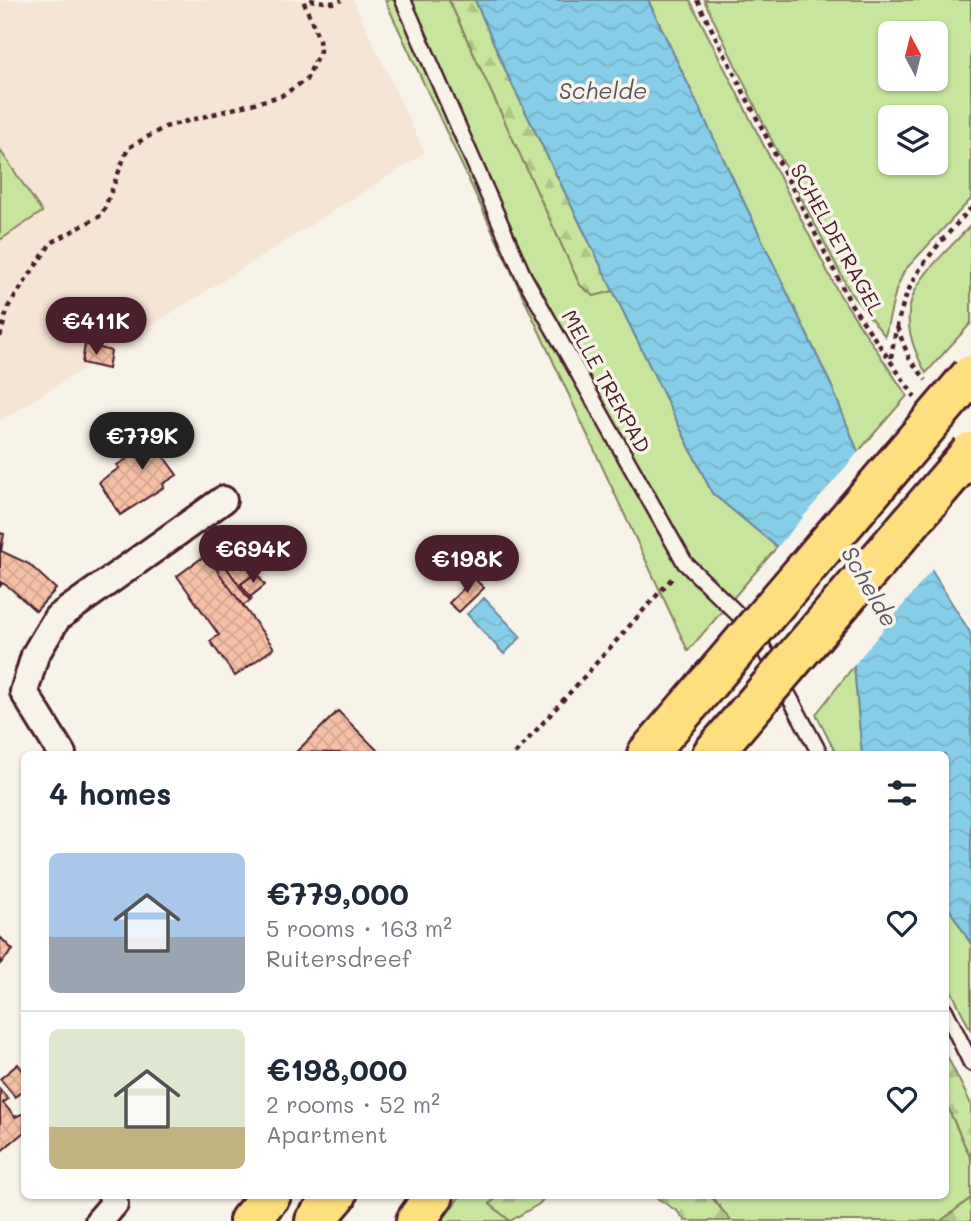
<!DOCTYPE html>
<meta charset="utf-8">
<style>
:root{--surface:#fff;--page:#f6f6f7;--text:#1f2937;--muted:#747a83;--line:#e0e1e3;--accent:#4a1f2b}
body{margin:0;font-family:Mali,sans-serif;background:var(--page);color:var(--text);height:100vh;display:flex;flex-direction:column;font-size:26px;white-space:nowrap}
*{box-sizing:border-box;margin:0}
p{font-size:23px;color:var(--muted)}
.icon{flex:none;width:38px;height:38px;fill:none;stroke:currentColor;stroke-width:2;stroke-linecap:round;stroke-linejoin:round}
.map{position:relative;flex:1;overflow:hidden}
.details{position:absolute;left:21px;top:751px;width:928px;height:448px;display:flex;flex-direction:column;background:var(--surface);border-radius:10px;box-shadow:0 2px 5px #0004}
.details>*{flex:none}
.needle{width:46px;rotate:353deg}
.fabs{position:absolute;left:878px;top:21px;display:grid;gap:14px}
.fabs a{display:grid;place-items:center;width:70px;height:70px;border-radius:10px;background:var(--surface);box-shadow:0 2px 5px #0004;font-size:35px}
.price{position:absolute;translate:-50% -60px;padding:0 16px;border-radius:24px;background:var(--accent);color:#fff;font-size:23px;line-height:46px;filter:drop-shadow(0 2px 4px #0008)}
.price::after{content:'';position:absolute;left:50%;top:42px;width:21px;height:16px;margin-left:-10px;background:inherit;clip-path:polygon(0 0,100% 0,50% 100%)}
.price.active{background:#222;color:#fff}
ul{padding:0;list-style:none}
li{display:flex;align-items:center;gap:21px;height:175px;padding:0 28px}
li+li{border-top:2px solid var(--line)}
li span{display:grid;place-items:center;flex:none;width:196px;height:140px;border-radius:10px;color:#555}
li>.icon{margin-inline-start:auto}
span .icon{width:84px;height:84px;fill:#fffc;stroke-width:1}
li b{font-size:30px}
h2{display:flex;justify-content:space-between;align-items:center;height:84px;padding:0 28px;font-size:30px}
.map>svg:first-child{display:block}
.built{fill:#f6e4d4}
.green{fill:#c7e59d;stroke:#888264;stroke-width:2;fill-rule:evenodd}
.forest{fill:url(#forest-firs);stroke:#888264;stroke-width:2}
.water{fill:url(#water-waves);stroke:#6e889c;stroke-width:2}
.pier{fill:#f7f3e8}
.building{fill:url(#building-cross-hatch);stroke:#4a1f2b;stroke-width:2}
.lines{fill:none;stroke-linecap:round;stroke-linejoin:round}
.service-casing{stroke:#4a1f2b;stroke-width:19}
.minor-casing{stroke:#4a1f2b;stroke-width:32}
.motorway-casing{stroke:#4a1f2b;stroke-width:44}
.path{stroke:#4a1f2b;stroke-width:4.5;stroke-dasharray:5 5;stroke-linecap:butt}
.service{stroke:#f7f3e8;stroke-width:14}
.minor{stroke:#f7f3e8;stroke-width:26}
.motorway{stroke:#fddf80;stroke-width:38}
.motorway-bridge-casing{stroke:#4a1f2b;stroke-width:44;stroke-linecap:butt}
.motorway-bridge{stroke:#fddf80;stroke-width:38}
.labels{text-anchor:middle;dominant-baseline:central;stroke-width:7;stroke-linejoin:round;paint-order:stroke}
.street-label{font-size:21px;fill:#4a1f2b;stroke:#f7f3e8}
.water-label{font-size:23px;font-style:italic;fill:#5c5463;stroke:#f7f3e8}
</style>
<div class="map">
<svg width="971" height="1221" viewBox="0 0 971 1221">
<defs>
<pattern id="forest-firs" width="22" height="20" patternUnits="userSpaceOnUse" patternTransform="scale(1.75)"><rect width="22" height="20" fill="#c7e59d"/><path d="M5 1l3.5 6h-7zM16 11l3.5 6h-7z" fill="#acc487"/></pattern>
<pattern id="water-waves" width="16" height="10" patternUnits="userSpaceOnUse" patternTransform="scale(1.75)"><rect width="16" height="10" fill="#86cee7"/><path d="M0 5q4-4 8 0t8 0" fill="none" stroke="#75b0c6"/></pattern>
<pattern id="building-cross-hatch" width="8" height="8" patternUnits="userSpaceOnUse" patternTransform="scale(1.75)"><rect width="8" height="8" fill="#f5c1a6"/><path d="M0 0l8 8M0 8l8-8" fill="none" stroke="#d4a58f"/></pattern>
</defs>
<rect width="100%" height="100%" fill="#f7f3e8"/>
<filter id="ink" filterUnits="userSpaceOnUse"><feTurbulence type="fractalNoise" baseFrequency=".0143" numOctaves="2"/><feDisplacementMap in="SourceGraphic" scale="14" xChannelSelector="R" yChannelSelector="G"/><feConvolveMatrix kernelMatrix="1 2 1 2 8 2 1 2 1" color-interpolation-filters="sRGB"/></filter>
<g filter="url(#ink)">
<!-- built -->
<path class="built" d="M0,0H353L425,153L0,421Z"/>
<!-- green -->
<g class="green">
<path d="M385,0H449L580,285L594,296L613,291L712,493L777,547L688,651Z"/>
<path d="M648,0H690L838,292L907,396L858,452L831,385Z"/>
<path d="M704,0H971V199L904,271L896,290L885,336L851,294L772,141ZM891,33H936V79H891ZM891,117H936V163H891Z"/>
<path d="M0,150L42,212L0,240Z"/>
<path d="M971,225V323L926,373C885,299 923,277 971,225Z"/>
<path d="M854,666L862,754H836L816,714Z"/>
<path d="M945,902L971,944V1031L945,978Z"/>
<path d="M945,1101L971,1159V1198L941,1221H731L710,1195H945Z"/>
<path d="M461,1195H499L490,1204L510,1221H442Z"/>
</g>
<!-- forest -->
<g class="forest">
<path d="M449,0H475L508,76L613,291L594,296L580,285Z"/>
<path d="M945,1052L971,1104V1159L945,1101Z"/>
<path d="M499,1195H547L539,1204L510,1221L490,1204Z"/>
<path d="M652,1195H710L731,1221H685L677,1211Z"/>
<path d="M971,1198V1221H941Z"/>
</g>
<!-- water -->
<g class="water">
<path d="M475,0H648L831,385L858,452L971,634V944L945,902V754H862L854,666L782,551L712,493L508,76Z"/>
<path d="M484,598L521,637L504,654L467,614Z"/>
</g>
<!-- pier -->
<path class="pier" d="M861,449L934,567L851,669L775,550Z"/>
<!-- building -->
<g class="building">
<path d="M85,344L111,351L108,369L82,363Z"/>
<path d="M168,425L182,444L164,457L177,475L163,484L164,487L120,515L99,482L119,468L117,465L152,443L149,438Z"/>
<path d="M0,533L4,534L1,551L29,564L56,589L36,611L9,587L2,583L0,587Z"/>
<path d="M231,538L256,573L241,584L252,599L250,601L214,550Z"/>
<path d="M214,550L250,601L242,606L206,555Z"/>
<path d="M206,555L274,648L235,676L210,641L219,635L177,576Z"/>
<path d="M256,573L265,585L250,597L241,584Z"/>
<path d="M474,578L484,588L459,612L449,603Z"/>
<path d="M338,711L381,754L296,752Z"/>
<path d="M0,937L13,950L0,964Z"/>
<path d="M18,1064L24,1072V1089L15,1097L0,1079Z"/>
<path d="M0,1089L8,1099L3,1103L15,1117L24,1113V1132L0,1152Z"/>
</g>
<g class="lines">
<!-- service casing -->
<g class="service-casing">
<g id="service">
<path d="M403,0L523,275L685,563L753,629L820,754"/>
<path d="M945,1010L971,1063"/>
</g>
</g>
<!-- minor casing -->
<g class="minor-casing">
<g id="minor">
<path d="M62,754L24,692L35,655L57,618L223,500"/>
<path d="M99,1221L114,1204L112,1195"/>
</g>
</g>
<!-- motorway casing -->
<g class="motorway-casing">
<g id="motorway">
<path d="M647,754L708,683"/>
<path d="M712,754L766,691"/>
<path d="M249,1221L271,1195"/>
<path d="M315,1221L337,1195"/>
<path d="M416,1221L434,1195"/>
</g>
</g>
<!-- path -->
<g class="path">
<path d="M310,0L332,3L342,0"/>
<path d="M697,0L851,304L915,397"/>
<path d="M897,327L909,358L926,380"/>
<path d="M0,337L8,307L51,243L102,215L128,148L165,127L281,96L306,80L320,51L319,39L303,0"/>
<path d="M891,358C903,280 920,265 971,208"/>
<path d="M515,754L675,575"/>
</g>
<!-- service -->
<use href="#service" class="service"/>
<!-- minor -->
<use href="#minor" class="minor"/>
<!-- motorway -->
<use href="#motorway" class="motorway"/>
<!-- motorway-bridge casing -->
<g class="motorway-bridge-casing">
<g id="motorway-bridge">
<path d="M708,683L971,375"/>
<path d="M766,691L971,452"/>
</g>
</g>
<!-- motorway-bridge -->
<use href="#motorway-bridge" class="motorway-bridge"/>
</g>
</g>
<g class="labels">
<!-- street labels -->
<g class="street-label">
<text transform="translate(838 239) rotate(61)">SCHELDETRAGEL</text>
<text transform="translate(607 381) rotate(61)">MELLE TREKPAD</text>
</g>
<!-- water labels -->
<g class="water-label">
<text x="603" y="90">Schelde</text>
<text transform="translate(870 586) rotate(60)">Schelde</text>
</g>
</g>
</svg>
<div class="fabs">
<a><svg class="needle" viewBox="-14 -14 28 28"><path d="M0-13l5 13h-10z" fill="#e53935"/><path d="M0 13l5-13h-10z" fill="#747a83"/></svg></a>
<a><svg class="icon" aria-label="layers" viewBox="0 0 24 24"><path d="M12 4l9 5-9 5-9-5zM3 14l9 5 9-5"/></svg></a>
</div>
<b class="price" style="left:96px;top:357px">€411K</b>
<b class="price active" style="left:142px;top:472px">€779K</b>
<b class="price" style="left:253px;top:585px">€694K</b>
<b class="price" style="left:467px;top:595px">€198K</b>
<section class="details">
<h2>4 homes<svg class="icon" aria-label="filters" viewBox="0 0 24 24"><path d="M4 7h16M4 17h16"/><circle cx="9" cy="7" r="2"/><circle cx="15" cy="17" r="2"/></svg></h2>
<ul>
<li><span style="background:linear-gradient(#a9c7e8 60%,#9aa5b1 0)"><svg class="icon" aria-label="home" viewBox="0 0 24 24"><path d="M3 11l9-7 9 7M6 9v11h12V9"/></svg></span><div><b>€779,000</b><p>5 rooms · 163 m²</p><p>Ruitersdreef</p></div><svg class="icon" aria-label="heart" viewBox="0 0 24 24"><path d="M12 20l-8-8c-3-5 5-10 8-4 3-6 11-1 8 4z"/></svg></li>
<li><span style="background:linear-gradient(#dfe7d0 70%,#c2b280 0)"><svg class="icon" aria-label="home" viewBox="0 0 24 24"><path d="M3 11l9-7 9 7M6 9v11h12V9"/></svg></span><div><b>€198,000</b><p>2 rooms · 52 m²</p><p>Apartment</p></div><svg class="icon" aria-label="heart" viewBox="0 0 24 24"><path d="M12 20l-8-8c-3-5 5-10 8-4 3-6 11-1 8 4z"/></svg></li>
</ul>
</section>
</div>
